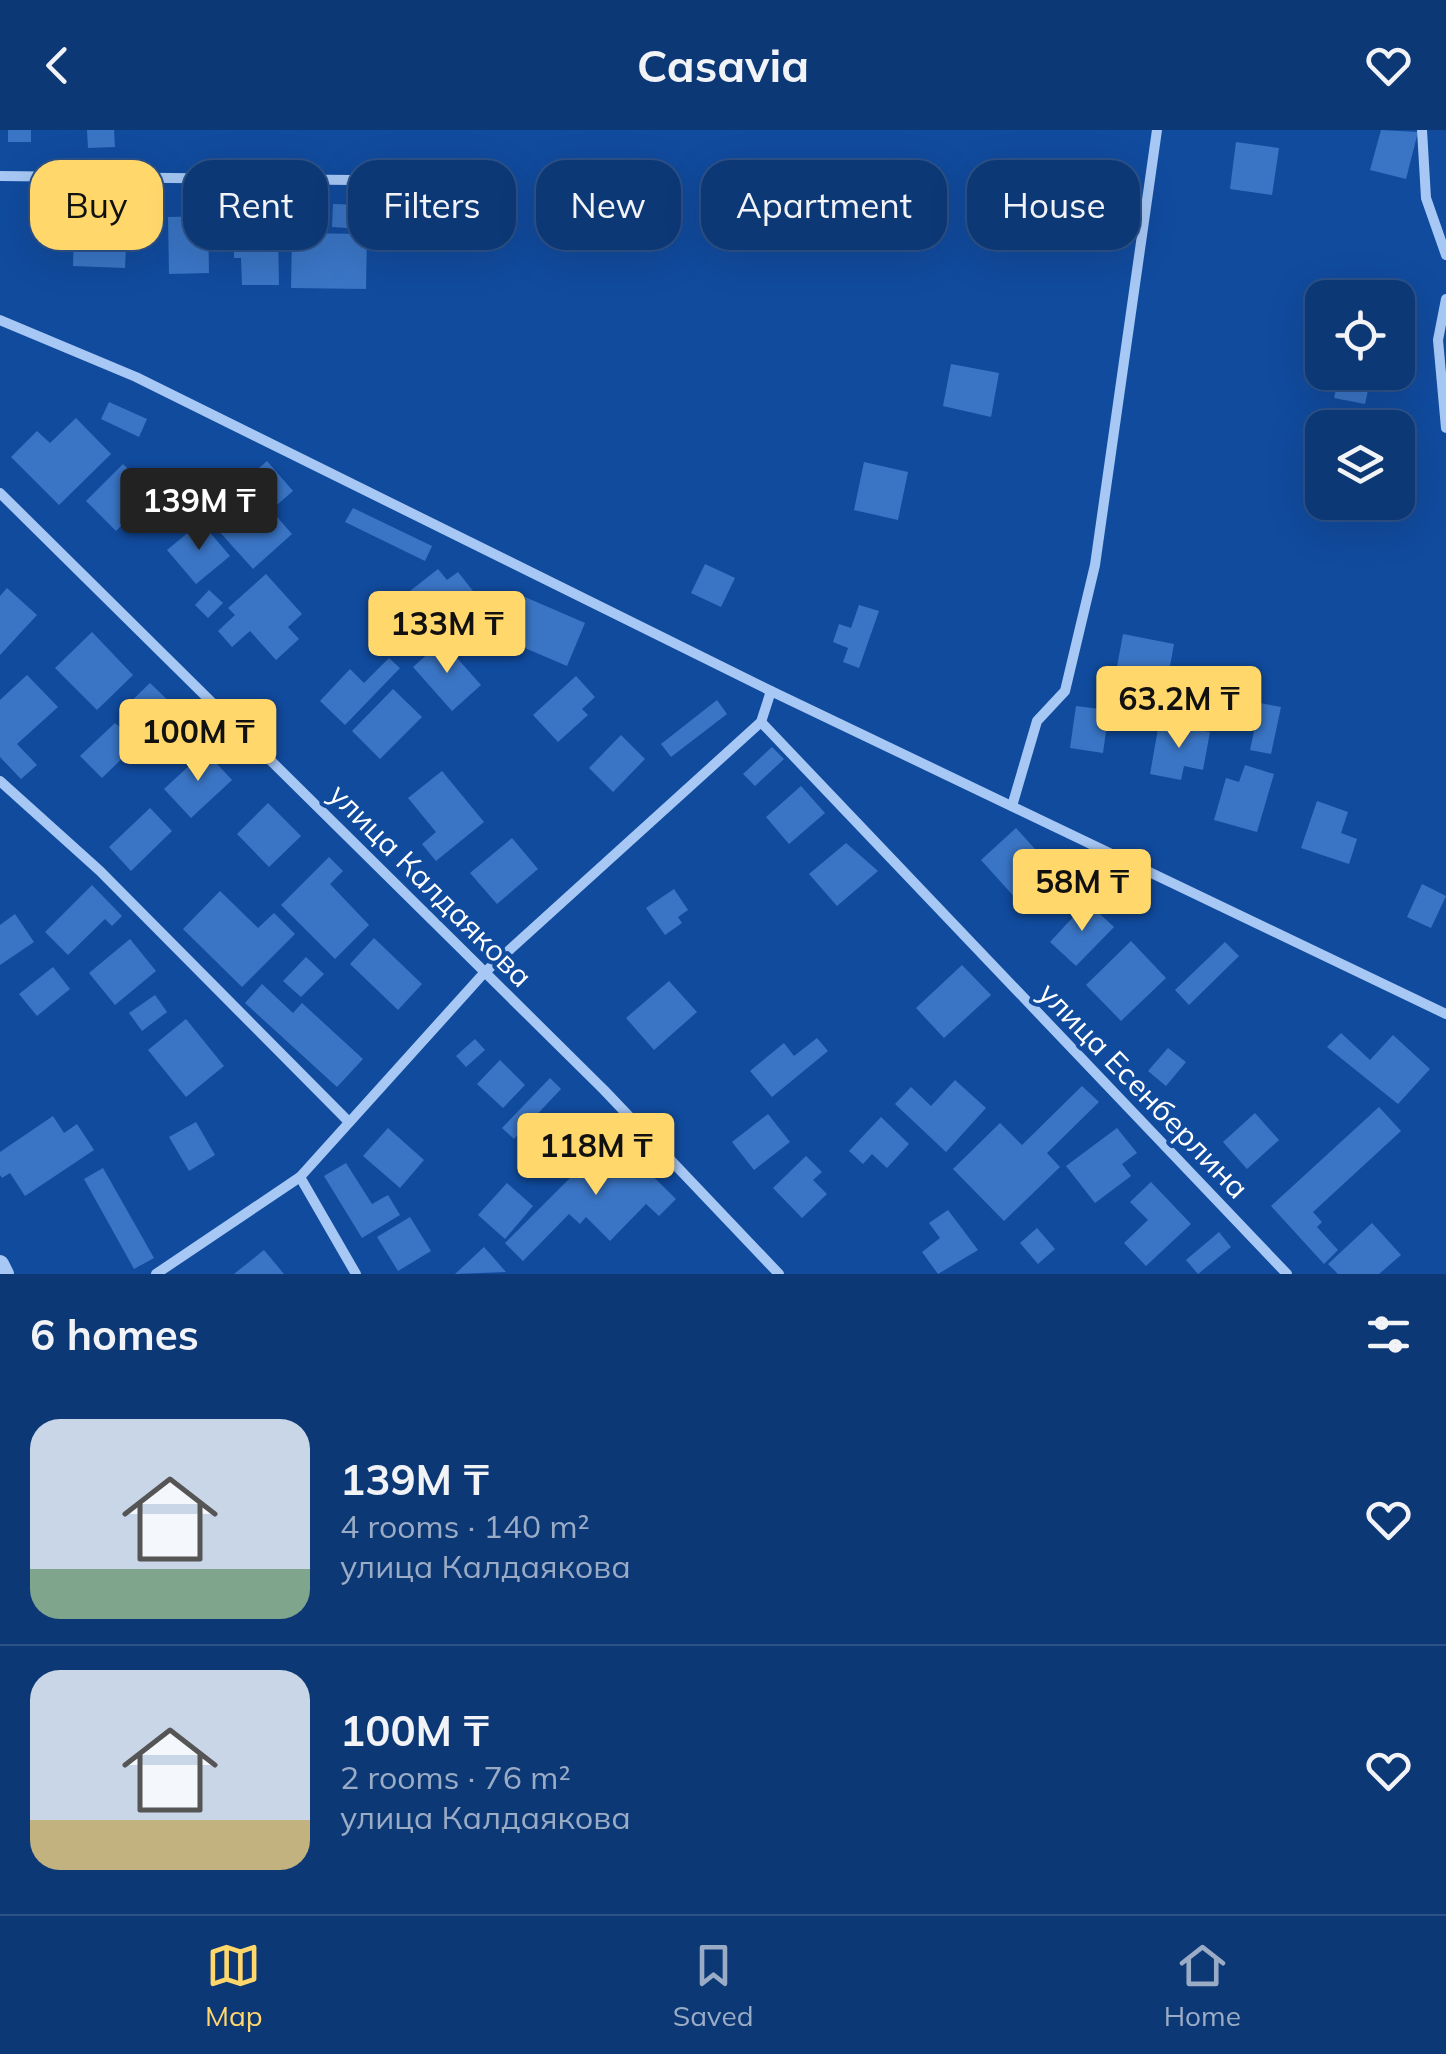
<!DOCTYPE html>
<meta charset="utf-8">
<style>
:root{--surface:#0d3876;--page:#1b437e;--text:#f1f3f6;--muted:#9aacc5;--line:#2d5288;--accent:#ffd76b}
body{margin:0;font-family:Mulish,sans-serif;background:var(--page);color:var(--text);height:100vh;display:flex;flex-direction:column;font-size:38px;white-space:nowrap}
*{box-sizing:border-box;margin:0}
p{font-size:32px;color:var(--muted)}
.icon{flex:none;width:55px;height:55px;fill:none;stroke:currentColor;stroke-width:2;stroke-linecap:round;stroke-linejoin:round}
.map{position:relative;height:1144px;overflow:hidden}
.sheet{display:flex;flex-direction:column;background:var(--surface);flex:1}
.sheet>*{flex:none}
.top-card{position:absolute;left:30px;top:30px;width:1388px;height:90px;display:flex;gap:20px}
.fabs{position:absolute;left:1305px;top:150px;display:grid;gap:20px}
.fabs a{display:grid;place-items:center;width:110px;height:110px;border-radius:20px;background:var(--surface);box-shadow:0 10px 40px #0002,0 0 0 2px var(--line);font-size:50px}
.price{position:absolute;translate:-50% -85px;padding:0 22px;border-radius:10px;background:var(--accent);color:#111;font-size:32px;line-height:65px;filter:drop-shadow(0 2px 5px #0008)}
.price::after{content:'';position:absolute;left:50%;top:60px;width:30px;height:22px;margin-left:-15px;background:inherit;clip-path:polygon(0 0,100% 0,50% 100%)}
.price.selected{background:#222;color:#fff}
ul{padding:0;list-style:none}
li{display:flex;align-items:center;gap:30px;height:250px;padding:0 30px}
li+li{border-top:2px solid var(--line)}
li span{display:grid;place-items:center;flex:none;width:280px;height:200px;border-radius:30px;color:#555}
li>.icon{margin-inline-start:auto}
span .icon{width:120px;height:120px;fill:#fffc;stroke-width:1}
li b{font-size:42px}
h2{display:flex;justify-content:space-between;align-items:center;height:120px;padding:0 30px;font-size:42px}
.tag{padding:0 35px;border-radius:30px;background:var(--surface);box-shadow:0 10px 40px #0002,0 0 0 2px var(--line);font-size:35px;line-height:90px}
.tag.selected{background:var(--accent);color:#111}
header{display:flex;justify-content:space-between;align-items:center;height:130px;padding:0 30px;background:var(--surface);font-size:45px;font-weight:700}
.menu{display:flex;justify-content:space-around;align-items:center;height:140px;border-top:2px solid var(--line);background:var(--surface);font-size:28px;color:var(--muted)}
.menu a{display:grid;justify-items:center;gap:5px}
.menu .selected{color:var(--accent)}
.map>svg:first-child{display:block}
.building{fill:#3a75c5}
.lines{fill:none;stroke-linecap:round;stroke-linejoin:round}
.minor{stroke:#a7c8f5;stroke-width:10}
.tertiary{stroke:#a7c8f5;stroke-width:18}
.labels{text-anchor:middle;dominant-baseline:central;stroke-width:8;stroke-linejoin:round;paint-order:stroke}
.street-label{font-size:30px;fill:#fff;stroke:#114b9e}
</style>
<header><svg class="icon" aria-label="back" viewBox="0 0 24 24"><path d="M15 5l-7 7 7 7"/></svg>Casavia<svg class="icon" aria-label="heart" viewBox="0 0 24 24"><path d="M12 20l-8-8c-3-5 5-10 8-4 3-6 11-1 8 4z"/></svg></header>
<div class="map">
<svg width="1446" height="1144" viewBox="0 0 1446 1144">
<rect width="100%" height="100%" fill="#114b9e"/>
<!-- building -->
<g class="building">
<rect x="8" y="0" width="23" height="12"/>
<path d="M87,0H114L115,17L88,18Z"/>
<path d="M1381,0L1418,2L1406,49L1370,40Z"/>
<path d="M1236,12L1279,18L1272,65L1230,59Z"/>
<path d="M333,74L364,75L363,99L332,97Z"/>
<path d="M241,84H287V104H278L279,155H242L241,128H234V103H241Z"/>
<path d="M208,86L209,143L169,144L168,87Z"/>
<path d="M94,95L127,96L125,138L73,136L74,100L94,101Z"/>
<path d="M292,103L367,104L366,159L291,158Z"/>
<path d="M951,234L999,243L991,287L943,276Z"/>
<path d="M1340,242H1372L1365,274L1334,268Z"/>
<path d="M109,272L147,289L139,307L101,289Z"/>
<path d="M76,288L111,324L59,375L11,327L37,301L50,313Z"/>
<path d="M267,331L293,361L271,380L292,404L253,439L217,399L260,361L249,347Z"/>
<path d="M864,332L908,342L898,390L854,380Z"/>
<path d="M123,334L153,364L116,401L86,371Z"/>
<path d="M353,378L432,416L425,431L345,392Z"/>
<path d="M201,392L230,426L196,454L167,420Z"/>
<path d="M705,434L735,448L721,477L691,463Z"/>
<path d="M438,439L447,450L458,442L477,466L438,497L410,461Z"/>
<path d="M266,444L302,484L288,497L299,509L276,530L250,501L232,517L218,501L235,485L228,478Z"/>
<path d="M7,458L37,485L0,525V466Z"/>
<path d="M209,460L223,473L208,488L195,475Z"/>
<path d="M525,467L585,493L567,536L506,510Z"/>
<path d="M859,475L879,481L859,538L843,532L848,518L833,512L839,494L851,498Z"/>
<path d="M92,502L133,545L97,580L55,538Z"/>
<path d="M1123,504L1174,514L1165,563L1114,553Z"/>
<path d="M442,511L481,555L452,581L413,537Z"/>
<path d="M389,528L400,538L345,595L320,571L350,539L364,553Z"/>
<path d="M27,545L58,577L17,614L37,635L21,649L0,627V570Z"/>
<path d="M576,546L595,567L582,579L588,585L558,612L533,585Z"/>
<path d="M150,553L175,577L102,648L80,626L115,593L122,599L130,592L120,582Z"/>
<path d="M393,559L422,587L380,629L352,601Z"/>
<path d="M717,570L727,584L671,627L661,614Z"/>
<path d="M1260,573L1281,577L1271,624L1250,620Z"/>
<path d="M1076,576L1109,580L1103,623L1070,618Z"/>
<path d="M1159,593L1210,602L1203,640L1184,636L1181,650L1150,644Z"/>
<path d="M621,605L645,629L613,662L589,638Z"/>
<path d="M772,617L784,629L755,656L743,644Z"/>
<path d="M205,621L232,650L191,688L164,659Z"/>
<path d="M1245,635L1274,644L1257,702L1214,690L1226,648L1239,652Z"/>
<path d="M442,641L484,692L436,731L422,714L436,702L408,668Z"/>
<path d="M801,656L825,683L789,714L766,687Z"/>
<path d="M1317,671L1348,682L1341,703L1357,709L1349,734L1301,718Z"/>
<path d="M268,673L301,706L269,737L237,704Z"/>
<path d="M150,678L172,701L131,741L109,717Z"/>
<path d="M1016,698L1053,739L1018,771L981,730Z"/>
<path d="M512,708L538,739L497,774L470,743Z"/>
<path d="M846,713L878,741L837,776L809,744Z"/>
<path d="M329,727L343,741L330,754L369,795L335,829L281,775Z"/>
<path d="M1422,754L1446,766L1431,798L1407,787Z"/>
<path d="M92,755L122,786L112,796L105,789L68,825L45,802Z"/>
<path d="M674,759L688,780L678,787L682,793L665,805L646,778Z"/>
<path d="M220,761L258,798L274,783L295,804L242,857L183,799Z"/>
<path d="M1087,772L1114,797L1076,836L1050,812Z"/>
<path d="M15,784L34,812L0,835V795Z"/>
<path d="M374,808L422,854L398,880L350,834Z"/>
<path d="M130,809L156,841L115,875L89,843Z"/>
<path d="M1131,811L1166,848L1121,891L1086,855Z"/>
<path d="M1225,812L1239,826L1189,875L1175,860Z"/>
<path d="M306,827L324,844L301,867L283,851Z"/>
<path d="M962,835L991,865L944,908L916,878Z"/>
<path d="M53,837L70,859L37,886L19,864Z"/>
<path d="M669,851L697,882L654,920L626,888Z"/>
<path d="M262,854L293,883L302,873L363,929L337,957L245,873Z"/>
<path d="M155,865L167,882L142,901L129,883Z"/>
<path d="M186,889L224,936L186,967L148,920Z"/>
<path d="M1341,903L1370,930L1393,905L1430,939L1398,974L1327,917Z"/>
<path d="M817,908L828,921L772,967L750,941L784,913L794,926Z"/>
<path d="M475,909L485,920L466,937L456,926Z"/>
<path d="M1168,918L1186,932L1166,956L1148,941Z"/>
<path d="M500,930L525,955L503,978L477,954Z"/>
<path d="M550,948L561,959L514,1009L502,998Z"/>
<path d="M955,950L986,978L946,1022L895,974L911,957L931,976Z"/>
<path d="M1082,956L1099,972L1047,1023L1060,1037L1004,1091L953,1039L1000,993L1022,1015Z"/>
<path d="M1379,977L1401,1001L1313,1082L1322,1092L1317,1097L1338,1120L1324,1134L1271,1076Z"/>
<path d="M1255,983L1279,1010L1247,1039L1223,1012Z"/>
<path d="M768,984L790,1012L754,1040L732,1012Z"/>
<path d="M561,985L589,1011L559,1041L532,1014Z"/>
<path d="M53,986L64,1003L77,994L94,1020L25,1066L10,1043L2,1048L0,1045V1022Z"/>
<path d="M881,987L909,1014L887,1038L872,1024L863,1034L849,1021Z"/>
<path d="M196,992L215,1025L189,1041L169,1007Z"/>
<path d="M388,998L424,1030L400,1058L363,1026Z"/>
<path d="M1117,998L1137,1023L1122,1034L1131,1046L1095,1073L1066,1036Z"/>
<path d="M612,1006L676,1069L659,1086L646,1074L610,1111L586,1087L580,1094L569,1084L523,1131L505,1113Z"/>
<path d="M806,1026L822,1042L813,1050L827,1064L802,1088L773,1058Z"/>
<path d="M346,1033L372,1074L388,1065L400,1085L362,1108L324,1046Z"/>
<path d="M103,1038L154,1128L134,1139L84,1049Z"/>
<path d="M1151,1052L1191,1094L1146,1136L1124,1113L1148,1090L1130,1072Z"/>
<path d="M507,1053L533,1076L505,1109L478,1085Z"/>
<path d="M948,1080L978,1120L938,1144L922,1122L940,1108L929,1093Z"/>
<path d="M410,1087L431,1121L398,1141L377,1107Z"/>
<path d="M1372,1093L1401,1125L1379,1144H1338L1328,1134Z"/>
<path d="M1037,1098L1055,1119L1038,1134L1020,1113Z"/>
<path d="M1219,1102L1231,1117L1198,1144L1186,1130Z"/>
<path d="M484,1117L506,1142L455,1144Z"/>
<path d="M264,1120L284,1144H234Z"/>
</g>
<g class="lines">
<!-- minor -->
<g class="minor">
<path d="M1422,0L1426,68L1446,125"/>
<path d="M0,46L352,50"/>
<path d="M1446,169L1438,210L1446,298"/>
<path d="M0,190L136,247L771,561L1446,884"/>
<path d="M0,363L604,960L779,1144"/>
<path d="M761,592L1287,1144"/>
<path d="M0,651L100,741L349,992"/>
<path d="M1012,676L1037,591L1065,561L1095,435L1157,0"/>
<path d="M300,1047L356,1144"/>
<path d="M156,1144L300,1047L484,843L761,592L771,561"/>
</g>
<!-- tertiary -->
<path class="tertiary" d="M0,1134L5,1144"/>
</g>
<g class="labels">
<!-- street labels -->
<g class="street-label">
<text transform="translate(431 755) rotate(45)">улица Калдаякова</text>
<text transform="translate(1144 960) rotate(46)">улица Есенберлина</text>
</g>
</g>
</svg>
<div class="fabs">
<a><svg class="icon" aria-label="locate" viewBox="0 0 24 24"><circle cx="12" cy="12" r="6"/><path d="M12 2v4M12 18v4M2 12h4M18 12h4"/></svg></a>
<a><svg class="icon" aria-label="layers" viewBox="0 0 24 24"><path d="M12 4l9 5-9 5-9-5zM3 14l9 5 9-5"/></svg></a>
</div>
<b class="price selected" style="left:199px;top:423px">139M ₸</b>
<b class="price" style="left:447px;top:546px">133M ₸</b>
<b class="price" style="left:1179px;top:621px">63.2M ₸</b>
<b class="price" style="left:198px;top:654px">100M ₸</b>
<b class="price" style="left:1082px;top:804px">58M ₸</b>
<b class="price" style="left:596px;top:1068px">118M ₸</b>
<div class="top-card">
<a class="tag selected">Buy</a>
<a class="tag">Rent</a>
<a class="tag">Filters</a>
<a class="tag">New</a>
<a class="tag">Apartment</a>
<a class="tag">House</a>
</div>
</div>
<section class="sheet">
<h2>6 homes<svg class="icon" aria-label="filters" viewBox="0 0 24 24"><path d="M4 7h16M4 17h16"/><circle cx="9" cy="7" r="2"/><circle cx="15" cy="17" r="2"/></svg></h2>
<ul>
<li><span style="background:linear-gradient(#c9d6e8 75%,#7fa58c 0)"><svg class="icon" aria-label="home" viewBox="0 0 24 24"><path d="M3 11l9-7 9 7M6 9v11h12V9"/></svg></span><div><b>139M ₸</b><p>4 rooms · 140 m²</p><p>улица Калдаякова</p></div><svg class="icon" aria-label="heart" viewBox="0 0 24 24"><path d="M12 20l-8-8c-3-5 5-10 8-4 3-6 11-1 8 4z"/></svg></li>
<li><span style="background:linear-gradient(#c9d6e8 75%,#c2b280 0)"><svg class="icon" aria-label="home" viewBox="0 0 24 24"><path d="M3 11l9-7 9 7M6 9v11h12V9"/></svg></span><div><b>100M ₸</b><p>2 rooms · 76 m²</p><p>улица Калдаякова</p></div><svg class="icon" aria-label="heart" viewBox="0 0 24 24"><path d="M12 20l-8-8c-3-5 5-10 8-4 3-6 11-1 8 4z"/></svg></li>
</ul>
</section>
<nav class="menu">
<a class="selected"><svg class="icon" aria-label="map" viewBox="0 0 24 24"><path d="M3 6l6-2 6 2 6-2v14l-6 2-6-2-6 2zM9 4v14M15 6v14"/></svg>Map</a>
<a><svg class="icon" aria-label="saved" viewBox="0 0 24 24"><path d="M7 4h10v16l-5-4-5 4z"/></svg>Saved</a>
<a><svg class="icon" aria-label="home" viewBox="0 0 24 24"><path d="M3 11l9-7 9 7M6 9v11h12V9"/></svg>Home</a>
</nav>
